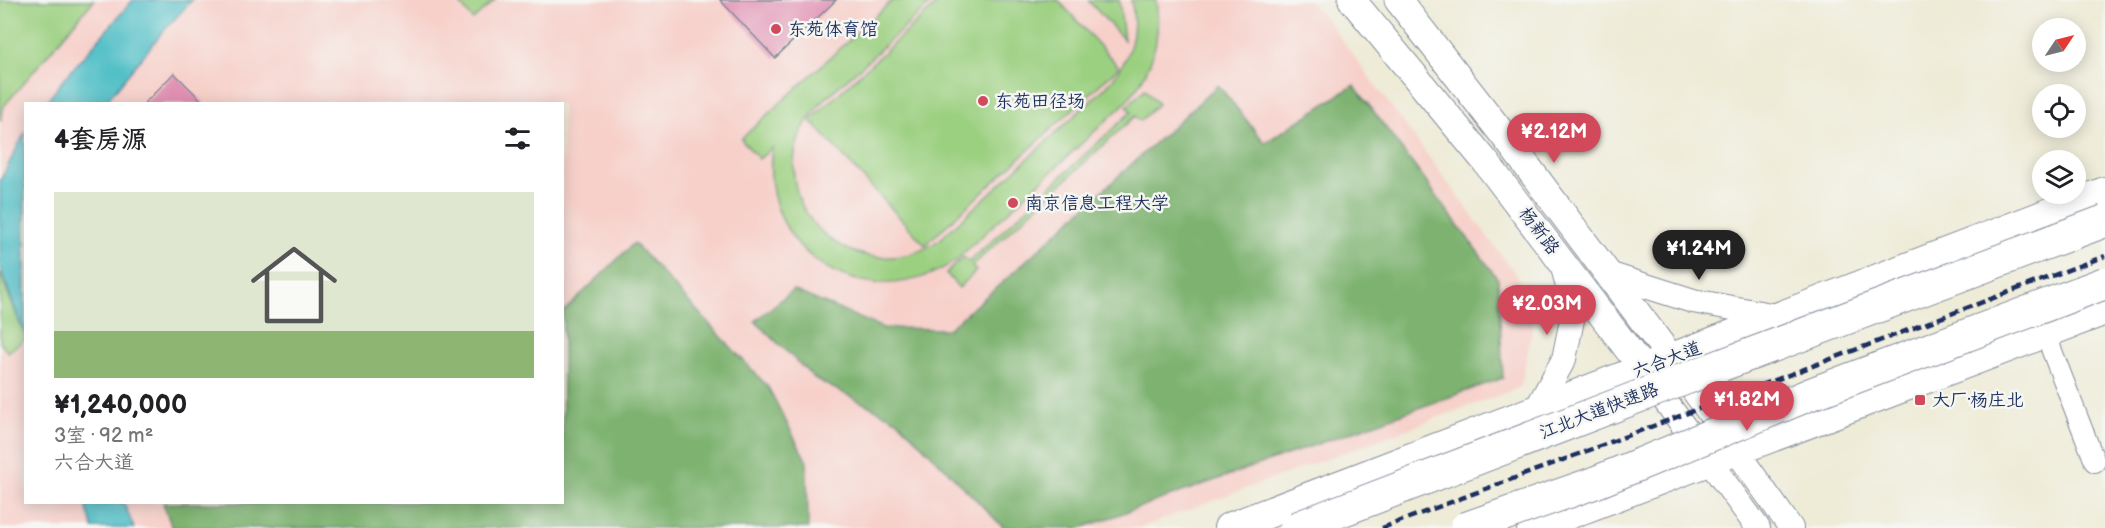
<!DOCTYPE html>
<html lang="zh">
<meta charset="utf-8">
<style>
:root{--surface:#fff;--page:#f2f2f2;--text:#202124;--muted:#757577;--line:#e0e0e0;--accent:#d1495b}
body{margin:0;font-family:"Balsamiq Sans","LXGW WenKai TC",sans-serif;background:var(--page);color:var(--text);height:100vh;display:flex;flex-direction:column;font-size:22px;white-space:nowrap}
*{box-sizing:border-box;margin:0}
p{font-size:20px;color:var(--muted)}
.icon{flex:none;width:33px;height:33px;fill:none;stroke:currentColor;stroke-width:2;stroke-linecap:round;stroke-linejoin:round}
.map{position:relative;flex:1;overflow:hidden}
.drawer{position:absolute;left:24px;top:102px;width:540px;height:402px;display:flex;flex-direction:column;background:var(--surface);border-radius:0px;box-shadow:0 3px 15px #0003}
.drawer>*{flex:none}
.needle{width:39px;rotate:55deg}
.controls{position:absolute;left:2032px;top:18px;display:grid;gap:12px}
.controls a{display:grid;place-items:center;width:54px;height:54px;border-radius:50%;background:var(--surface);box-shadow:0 3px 15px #0003;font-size:30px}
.price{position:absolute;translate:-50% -51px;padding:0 14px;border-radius:21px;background:var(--accent);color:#fff;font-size:20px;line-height:39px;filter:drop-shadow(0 2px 3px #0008)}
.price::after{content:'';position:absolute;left:50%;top:36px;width:18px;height:14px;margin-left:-9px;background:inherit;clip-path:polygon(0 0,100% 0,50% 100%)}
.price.current{background:#222;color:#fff}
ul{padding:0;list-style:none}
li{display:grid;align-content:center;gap:12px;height:318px;padding:0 30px}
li+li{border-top:2px solid var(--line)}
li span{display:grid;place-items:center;height:186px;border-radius:0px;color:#555}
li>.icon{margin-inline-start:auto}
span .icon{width:108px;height:108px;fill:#fffc;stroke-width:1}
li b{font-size:26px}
h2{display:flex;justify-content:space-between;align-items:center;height:72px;padding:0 30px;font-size:26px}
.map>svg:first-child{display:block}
.built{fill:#f7d0ca;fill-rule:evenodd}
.green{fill:#9cd081;stroke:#5c8070;stroke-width:1.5}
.forest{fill:#7db26f;stroke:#4c7066;stroke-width:1.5}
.water{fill:#52c0c7;stroke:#367892;stroke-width:1.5}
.building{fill:#e191b3}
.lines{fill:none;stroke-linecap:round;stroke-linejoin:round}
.minor-casing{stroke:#848d9a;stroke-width:22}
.tertiary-casing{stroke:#848d9a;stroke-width:26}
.secondary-casing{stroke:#848d9a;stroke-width:29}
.primary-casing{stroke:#848d9a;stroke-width:32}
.minor{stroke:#fff;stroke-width:20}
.tertiary{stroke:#fff;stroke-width:24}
.secondary{stroke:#fff;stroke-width:27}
.primary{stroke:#fff;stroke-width:30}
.rail{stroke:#1b2f5e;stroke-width:4.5;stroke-dasharray:9 4.5;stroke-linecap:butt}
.trunk-bridge-casing{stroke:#848d9a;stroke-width:34;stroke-linecap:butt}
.trunk-bridge{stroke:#fff;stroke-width:32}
.poi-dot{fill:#d1495b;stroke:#f6f6f2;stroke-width:2}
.labels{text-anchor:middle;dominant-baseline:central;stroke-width:5;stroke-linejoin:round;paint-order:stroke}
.poi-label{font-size:18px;fill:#1b2f5e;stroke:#f6f6f2;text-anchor:start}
.street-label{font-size:18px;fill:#1b2f5e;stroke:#f6f6f2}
</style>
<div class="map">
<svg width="2105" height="528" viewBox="0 0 2105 528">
<rect width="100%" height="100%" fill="#f6f6f2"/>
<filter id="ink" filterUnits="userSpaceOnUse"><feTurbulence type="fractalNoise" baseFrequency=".0167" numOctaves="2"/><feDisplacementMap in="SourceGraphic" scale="12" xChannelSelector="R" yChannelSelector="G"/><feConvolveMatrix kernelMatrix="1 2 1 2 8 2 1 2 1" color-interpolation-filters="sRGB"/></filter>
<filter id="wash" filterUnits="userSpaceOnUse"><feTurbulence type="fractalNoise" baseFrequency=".008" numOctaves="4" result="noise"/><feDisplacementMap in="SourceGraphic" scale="24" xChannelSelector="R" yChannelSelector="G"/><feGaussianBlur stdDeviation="1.35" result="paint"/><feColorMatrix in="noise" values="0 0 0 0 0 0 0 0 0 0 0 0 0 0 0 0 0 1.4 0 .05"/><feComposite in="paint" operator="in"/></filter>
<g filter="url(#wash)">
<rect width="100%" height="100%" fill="#eeebd7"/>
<!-- built -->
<path class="built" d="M0,0H1310L1330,24L1537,303L1521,387L1139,528H0ZM26,104H562V502H26Z"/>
<!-- green -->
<g class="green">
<path d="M0,0H94L4,106L0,121Z"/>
<path d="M457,0H495L473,20Z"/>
<path d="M893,0H934C911,22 887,43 863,65C841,85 811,106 800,135C768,221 866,291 939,240L1106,87C1129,63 1139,33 1131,0H1156C1162,40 1151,75 1123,105L955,261C867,320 757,254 772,148L759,159L741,139Z"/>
<path d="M941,0H1058L1119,67L925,245L810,120Z"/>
<path d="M1088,0H1119L1124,40Z"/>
<path d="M1145,89L1158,104L1140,121L1135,116L972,266L976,271L959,288L946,273L963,257L969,262L1131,112L1127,106Z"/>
<path d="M0,273L25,336V339L8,352L0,343Z"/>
</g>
<!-- forest -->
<g class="forest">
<path d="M1218,85L1265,143L1354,85L1498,279L1503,378L1081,528H1004L897,420L815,379L755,321L793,290L883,328L948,329L1004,281Z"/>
<path d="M634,243L768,387L807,462L808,528H172L163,503L562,502L563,312Z"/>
</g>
<!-- water -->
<g class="water">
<path d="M133,0H192L161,34L105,103H46L63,80Z"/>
<path d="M25,132V336L0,267V181Z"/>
<path d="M85,503H124L134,528H93Z"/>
</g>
<g id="blocks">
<!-- building -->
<g class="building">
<path d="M720,0H836L775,58Z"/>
<path d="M174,73L205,104H144Z"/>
</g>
</g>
</g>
<g filter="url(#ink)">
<use href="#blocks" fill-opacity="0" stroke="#848d9a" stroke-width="1.5"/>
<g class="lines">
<!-- minor casing -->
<g class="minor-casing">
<path id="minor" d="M2045,333L2095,462"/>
</g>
<!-- tertiary casing -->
<g class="tertiary-casing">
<g id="tertiary">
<path d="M1608,274L1693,301L1782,317"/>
<path d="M1676,366L1791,528"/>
<path d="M1647,376L1758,528"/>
<path d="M1536,410L1564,359L1574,310L1562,263"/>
</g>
</g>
<!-- secondary casing -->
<g class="secondary-casing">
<g id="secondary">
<path d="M1352,0L1485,161L1643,369"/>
<path d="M1398,0L1512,146L1671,358"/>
</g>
</g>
<!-- primary casing -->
<g class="primary-casing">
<g id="primary">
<path d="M1229,528L2105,192"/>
<path d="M1532,528L2105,310"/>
</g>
</g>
<!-- minor -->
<use href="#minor" class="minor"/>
<!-- tertiary -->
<use href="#tertiary" class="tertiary"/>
<!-- secondary -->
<use href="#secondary" class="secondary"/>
<!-- primary -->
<use href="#primary" class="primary"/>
<!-- rail -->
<g class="rail">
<path d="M1332,528L1818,339L2105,232"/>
<path d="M1382,528L2105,256"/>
</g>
<!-- trunk-bridge casing -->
<g class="trunk-bridge-casing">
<g id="trunk-bridge">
<path d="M1296,528L1666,386L2105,221"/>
<path d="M1466,528L1594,483L1811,394L2105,283"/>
</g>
</g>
<!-- trunk-bridge -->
<use href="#trunk-bridge" class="trunk-bridge"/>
</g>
</g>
<!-- markers -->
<g class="poi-dot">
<circle cx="776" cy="29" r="6"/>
<circle cx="983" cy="101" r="6"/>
<circle cx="1013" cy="203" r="6"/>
<rect x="1914" y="394" width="12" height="12" rx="3"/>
</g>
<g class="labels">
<!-- poi labels -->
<g class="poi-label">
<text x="788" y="29">东苑体育馆</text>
<text x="995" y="101">东苑田径场</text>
<text x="1025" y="203">南京信息工程大学</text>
<text x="1932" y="400">大厂·杨庄北</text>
</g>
<!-- street labels -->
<g class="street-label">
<text transform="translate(1539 231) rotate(53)">杨新路</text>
<text transform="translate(1667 360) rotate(-21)">六合大道</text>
<text transform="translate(1599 411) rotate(-21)">江北大道快速路</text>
</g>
</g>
</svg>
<div class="controls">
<a><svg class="needle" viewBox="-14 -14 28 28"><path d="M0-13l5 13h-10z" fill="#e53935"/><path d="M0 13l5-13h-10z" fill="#757577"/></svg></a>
<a><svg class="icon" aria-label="locate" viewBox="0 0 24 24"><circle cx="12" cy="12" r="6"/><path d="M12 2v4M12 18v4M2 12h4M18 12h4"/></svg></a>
<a><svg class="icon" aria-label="layers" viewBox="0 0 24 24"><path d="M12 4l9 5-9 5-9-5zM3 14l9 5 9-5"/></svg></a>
</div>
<b class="price" style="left:1554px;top:164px">¥2.12M</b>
<b class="price current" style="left:1699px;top:281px">¥1.24M</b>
<b class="price" style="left:1547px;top:336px">¥2.03M</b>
<b class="price" style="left:1747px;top:432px">¥1.82M</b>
<section class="drawer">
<h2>4套房源<svg class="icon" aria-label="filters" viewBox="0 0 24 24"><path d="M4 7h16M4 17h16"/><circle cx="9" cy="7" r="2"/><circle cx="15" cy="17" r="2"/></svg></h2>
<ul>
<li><span style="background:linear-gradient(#dfe7d0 75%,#8fb573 0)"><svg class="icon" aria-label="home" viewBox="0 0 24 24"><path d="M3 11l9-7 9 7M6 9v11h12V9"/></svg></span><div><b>¥1,240,000</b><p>3室 · 92 m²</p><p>六合大道</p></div></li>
</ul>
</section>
</div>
